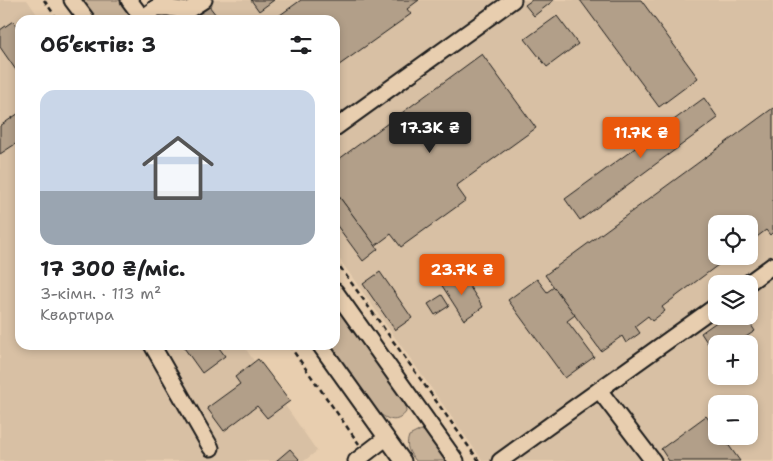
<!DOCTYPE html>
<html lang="uk">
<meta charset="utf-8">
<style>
:root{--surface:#fff;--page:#f2f2f2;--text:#202124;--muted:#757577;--line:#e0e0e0;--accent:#ea580c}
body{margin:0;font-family:"Shantell Sans",sans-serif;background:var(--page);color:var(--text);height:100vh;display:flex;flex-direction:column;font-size:19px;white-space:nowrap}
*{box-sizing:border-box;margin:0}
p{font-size:16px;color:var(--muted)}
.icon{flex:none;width:28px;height:28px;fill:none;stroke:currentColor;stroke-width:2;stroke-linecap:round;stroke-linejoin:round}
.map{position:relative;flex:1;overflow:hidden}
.side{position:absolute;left:15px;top:15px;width:325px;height:335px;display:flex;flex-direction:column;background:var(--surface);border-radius:15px;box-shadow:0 2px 8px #0003}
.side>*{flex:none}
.buttons{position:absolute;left:708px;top:215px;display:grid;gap:10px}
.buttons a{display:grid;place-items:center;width:50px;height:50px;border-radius:10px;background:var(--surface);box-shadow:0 2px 8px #0003;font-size:25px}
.price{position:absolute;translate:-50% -42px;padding:0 11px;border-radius:5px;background:var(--accent);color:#fff;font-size:16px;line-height:32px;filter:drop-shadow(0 1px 2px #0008)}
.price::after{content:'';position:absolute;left:50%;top:30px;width:15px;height:11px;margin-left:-8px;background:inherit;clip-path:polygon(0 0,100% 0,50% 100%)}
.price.selected{background:#222;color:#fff}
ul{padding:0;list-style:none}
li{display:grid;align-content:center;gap:10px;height:265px;padding:0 25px}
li+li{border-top:1px solid var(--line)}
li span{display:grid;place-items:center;height:155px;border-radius:15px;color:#555}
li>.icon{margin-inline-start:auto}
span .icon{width:90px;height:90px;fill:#fffc;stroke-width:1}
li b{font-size:21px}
h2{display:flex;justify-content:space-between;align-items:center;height:60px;padding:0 25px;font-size:21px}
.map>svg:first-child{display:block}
.built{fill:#d8c0a4;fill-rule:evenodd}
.green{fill:#c7b197;stroke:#72665a}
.building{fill:#b29f89;stroke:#1c1c1c}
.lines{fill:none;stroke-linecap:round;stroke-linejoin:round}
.minor-casing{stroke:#1c1c1c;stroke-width:19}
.path{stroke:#1c1c1c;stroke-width:2.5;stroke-dasharray:5 4;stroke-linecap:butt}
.minor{stroke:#e8ceaf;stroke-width:15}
</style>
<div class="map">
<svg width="773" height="461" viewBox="0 0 773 461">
<rect width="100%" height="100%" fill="#e8ceaf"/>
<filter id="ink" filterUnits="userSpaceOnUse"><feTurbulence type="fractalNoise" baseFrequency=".02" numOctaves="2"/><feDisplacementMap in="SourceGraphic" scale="10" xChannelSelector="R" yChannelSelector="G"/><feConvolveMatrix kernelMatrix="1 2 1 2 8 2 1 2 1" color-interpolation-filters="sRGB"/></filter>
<g filter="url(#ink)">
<!-- built -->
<g class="built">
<path d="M0,0H27L41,20H20V345H243L317,451L304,461H0Z"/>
<path d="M154,0H773V461H483L335,253V20H168ZM716,224H749V256H716ZM716,284H749V316H716ZM716,344H749V376H716ZM716,404H749V436H716Z"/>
</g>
<!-- green -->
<g class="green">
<path d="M81,0H120L134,20H95Z"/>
<path d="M335,305L405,401L406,412C398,423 390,421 380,414L329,345H335Z"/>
<path d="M421,430L429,434L449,461H416C409,452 405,447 409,436Z"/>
</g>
<!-- building -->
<g class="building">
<path d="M175,0H190L181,7Z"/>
<path d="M251,0H274L259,11Z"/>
<path d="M301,0H419L407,9L411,14L335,68V20H273Z"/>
<path d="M532,0H554L534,16L525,5Z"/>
<path d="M580,0H641L698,78L659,107Z"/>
<path d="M209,6L220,20H190Z"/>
<path d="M557,16L578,44L547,67L525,39Z"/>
<path d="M13,21L20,31V71L18,73L0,47V30Z"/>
<path d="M482,54L536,128L456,186L466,200L401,247L391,234L375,246L335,191V162Z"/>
<path d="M704,98L718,118L580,220L565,199Z"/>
<path d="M773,108V232L770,235L766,230L749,243V224H716V256H730L662,307L665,311L652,321L648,316L635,326L640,333L626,343L622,336L601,351L545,275Z"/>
<path d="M19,113L20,115V141L0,154V126Z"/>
<path d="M335,191L378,249L363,261L335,223Z"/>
<path d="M380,272L412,318L395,330L363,284Z"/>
<path d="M460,272L483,307L464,320L441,284Z"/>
<path d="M537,279L547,292L554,287L575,315L567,321L594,357L565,378L508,300Z"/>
<path d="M442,295L449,306L435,315L428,304Z"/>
<path d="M725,316H745L755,331L735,344H716V356L701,333Z"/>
<path d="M182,345H217L225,356L202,373Z"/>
<path d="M258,359L290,401L267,418L257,406L224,431L207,408L240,384L235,377Z"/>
<path d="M706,416L716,429V436H722L740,461H669L661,449Z"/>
<path d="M290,449L299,459L297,461H276Z"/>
</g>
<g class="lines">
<!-- minor casing -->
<g class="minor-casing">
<g id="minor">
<path d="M72,0L87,20"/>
<path d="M129,0L144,20"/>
<path d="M155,8H169L187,11L204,0"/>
<path d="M142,18L163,3"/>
<path d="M335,128L513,0"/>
<path d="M747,284L773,265"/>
<path d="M335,291L456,461"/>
<path d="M152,345L211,448"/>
<path d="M320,345L403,461"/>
<path d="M599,390L653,461"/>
<path d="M356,461L386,438"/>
<path d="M500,461L716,306"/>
</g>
</g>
<!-- path -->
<g class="path">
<path d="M44,0L58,20"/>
<path d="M335,260L479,461"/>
<path d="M289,345L359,444"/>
</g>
<!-- minor -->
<use href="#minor" class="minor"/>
</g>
</g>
</svg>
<div class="buttons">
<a><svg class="icon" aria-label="locate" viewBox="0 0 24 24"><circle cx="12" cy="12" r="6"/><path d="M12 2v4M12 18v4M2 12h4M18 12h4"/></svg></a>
<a><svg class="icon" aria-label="layers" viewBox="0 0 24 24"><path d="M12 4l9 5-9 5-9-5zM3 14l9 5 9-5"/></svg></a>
<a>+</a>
<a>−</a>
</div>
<b class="price selected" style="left:430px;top:154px">17.3K ₴</b>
<b class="price" style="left:641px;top:159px">11.7K ₴</b>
<b class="price" style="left:462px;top:296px">23.7K ₴</b>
<section class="side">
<h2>Об’єктів: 3<svg class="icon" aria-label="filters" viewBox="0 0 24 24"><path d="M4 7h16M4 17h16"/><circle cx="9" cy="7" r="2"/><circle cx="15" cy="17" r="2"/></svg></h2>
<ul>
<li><span style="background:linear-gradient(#c9d6e8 65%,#9aa5b1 0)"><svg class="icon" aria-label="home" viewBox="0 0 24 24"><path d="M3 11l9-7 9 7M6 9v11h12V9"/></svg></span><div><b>17 300 ₴/міс.</b><p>3-кімн. · 113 m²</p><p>Квартира</p></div></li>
</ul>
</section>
</div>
